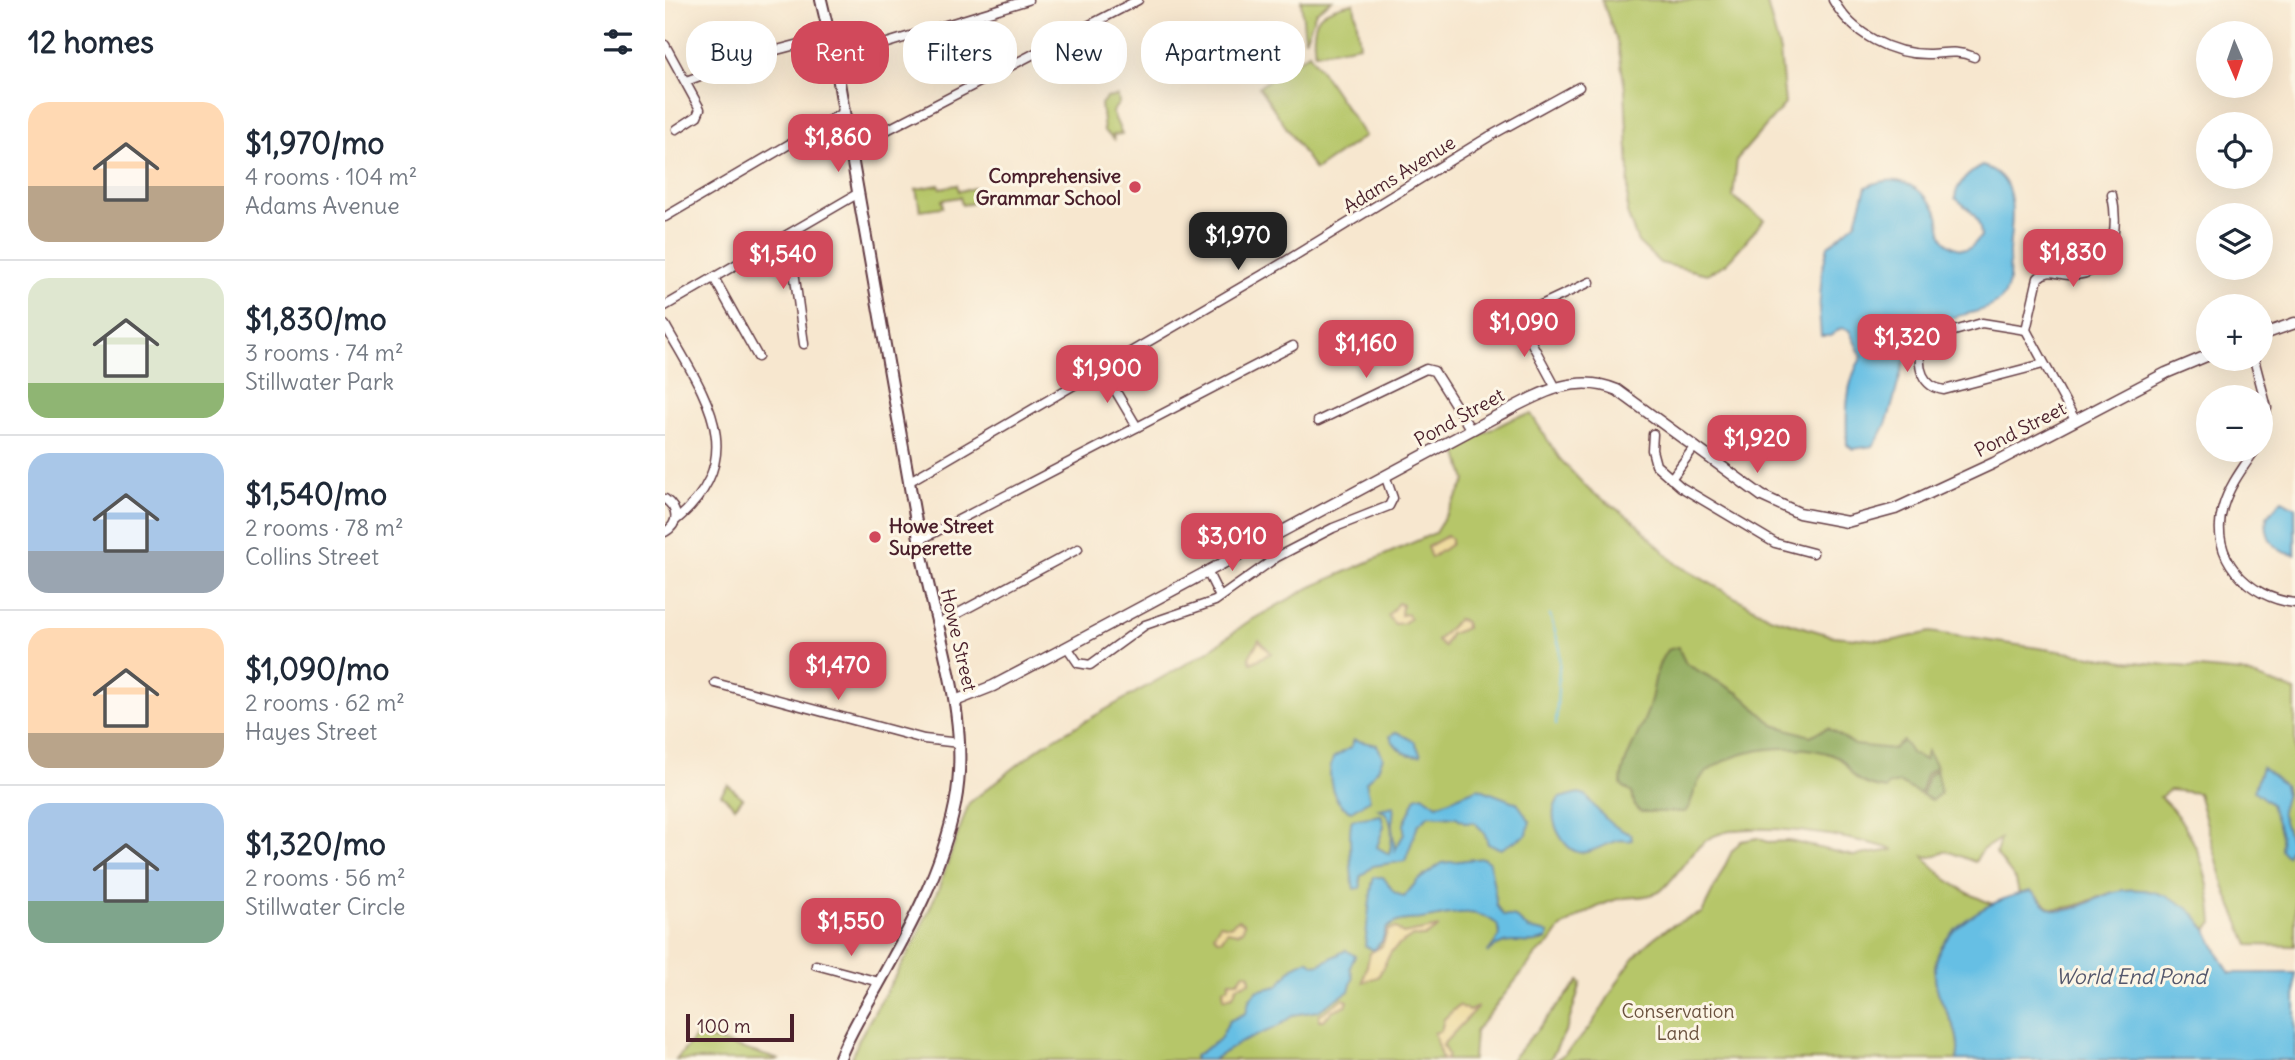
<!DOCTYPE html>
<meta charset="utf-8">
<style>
:root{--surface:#fff;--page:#f6f6f7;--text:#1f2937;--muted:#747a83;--line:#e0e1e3;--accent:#d1495b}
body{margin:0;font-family:Delius,sans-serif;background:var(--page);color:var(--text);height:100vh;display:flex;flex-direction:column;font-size:26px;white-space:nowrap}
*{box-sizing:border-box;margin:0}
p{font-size:23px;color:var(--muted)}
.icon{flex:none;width:38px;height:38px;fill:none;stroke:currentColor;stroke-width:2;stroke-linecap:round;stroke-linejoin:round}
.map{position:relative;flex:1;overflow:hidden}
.sheet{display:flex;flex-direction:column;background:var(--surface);width:665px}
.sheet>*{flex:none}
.banner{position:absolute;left:21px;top:21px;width:665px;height:63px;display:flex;gap:14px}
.needle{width:46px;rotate:178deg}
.fabs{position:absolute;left:1531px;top:21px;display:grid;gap:14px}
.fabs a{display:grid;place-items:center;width:77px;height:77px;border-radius:50%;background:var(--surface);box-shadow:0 7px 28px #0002;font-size:35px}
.scale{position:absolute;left:21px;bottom:18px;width:108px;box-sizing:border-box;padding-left:7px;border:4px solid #4a1f2b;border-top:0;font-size:19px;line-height:24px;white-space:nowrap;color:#4a1f2b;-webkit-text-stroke:5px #fcf5e5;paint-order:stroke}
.price{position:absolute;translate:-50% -60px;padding:0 16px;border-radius:14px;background:var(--accent);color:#fff;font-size:23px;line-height:46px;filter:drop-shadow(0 2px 4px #0008)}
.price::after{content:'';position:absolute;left:50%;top:42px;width:21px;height:16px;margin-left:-10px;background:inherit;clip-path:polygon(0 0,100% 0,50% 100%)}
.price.current{background:#222;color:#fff}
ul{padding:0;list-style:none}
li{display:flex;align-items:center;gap:21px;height:175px;padding:0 28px}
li+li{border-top:2px solid var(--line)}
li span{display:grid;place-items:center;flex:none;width:196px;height:140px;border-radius:21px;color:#555}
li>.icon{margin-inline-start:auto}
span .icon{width:84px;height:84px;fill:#fffc;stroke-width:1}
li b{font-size:30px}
h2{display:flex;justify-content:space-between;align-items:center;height:84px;padding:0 28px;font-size:30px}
.pill{padding:0 24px;border-radius:28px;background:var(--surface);box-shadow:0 7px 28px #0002;font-size:24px;line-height:63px}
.pill.current{background:var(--accent);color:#fff}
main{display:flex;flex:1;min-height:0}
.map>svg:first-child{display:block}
.green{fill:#b6c669;stroke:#80724a;stroke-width:2}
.forest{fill:#90ab5d;stroke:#6d6544;stroke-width:2}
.sand{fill:#eeda9e;stroke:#9c7c64;stroke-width:2}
.water{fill:#66bfe4;stroke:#586f88;stroke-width:2}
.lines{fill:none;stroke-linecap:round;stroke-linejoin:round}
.stream{stroke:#66bfe4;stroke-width:2}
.minor-casing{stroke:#643d44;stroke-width:11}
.tertiary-casing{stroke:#643d44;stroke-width:13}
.secondary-casing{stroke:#643d44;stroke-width:14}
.minor{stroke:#fff;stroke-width:8}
.tertiary{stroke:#fff;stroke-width:10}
.secondary{stroke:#fff;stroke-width:10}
.poi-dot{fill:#d1495b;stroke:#fcf5e5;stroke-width:2.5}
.labels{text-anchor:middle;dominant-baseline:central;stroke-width:6;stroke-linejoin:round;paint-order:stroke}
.street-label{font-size:19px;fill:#4a1f2b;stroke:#fcf5e5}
.poi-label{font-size:19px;font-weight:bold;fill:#4a1f2b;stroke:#fcf5e5;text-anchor:end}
.park-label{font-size:19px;fill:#6a513e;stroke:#fcf5e5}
.water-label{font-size:21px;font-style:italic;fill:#54576c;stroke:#fcf5e5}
</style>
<main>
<section class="sheet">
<h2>12 homes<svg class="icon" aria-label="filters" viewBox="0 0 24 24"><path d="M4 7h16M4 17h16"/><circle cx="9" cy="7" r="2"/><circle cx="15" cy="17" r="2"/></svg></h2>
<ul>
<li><span style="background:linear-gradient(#ffd9b3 60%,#b9a48a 0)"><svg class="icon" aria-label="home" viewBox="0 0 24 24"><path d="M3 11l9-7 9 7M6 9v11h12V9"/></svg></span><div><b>$1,970/mo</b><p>4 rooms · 104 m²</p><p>Adams Avenue</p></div></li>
<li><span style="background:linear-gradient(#dfe7d0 75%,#8fb573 0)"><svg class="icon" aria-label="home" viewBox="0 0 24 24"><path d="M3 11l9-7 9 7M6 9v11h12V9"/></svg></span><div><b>$1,830/mo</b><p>3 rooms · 74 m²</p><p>Stillwater Park</p></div></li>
<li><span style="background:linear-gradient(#a9c7e8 70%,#9aa5b1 0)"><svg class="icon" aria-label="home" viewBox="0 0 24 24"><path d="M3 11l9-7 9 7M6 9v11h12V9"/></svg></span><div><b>$1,540/mo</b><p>2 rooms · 78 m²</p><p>Collins Street</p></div></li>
<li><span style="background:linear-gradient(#ffd9b3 75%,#b9a48a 0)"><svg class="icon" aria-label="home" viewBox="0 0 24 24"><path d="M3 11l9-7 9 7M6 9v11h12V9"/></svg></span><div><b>$1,090/mo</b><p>2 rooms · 62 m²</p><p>Hayes Street</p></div></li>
<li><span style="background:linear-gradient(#a9c7e8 70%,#7fa58c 0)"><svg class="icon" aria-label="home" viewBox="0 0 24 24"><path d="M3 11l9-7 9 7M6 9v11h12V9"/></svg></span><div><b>$1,320/mo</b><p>2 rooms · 56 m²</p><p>Stillwater Circle</p></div></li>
</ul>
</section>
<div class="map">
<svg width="1630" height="1060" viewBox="0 0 1630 1060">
<rect width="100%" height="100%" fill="#fcf5e5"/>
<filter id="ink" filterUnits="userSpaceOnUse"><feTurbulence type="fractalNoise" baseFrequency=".0143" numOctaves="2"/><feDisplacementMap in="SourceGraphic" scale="14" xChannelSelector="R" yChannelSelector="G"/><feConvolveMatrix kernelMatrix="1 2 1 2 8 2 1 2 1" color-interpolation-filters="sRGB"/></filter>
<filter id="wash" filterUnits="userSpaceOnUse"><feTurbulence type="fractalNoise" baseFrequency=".00686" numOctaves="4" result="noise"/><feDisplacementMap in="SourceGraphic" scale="28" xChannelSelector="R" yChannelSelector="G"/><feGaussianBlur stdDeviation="1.57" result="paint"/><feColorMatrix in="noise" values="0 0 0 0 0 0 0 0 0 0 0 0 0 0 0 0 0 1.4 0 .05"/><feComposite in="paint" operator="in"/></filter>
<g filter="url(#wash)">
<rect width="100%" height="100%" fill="#f7e7cf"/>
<!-- green -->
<g class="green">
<path d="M636,0H667L651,12L640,40Z"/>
<path d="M937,0H1101L1115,52L1120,104L1072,159L1068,197L1099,220L1061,264L1042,274L995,263L973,242L962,213L964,172L960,89L953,44Z"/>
<path d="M689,3L695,45L650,53C645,18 653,9 689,3Z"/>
<path d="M644,53L700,136L650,170L594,87Z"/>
<path d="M453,96L454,103L447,112L457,134L448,135L449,139L439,131L436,104L441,98Z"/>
<path d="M274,185L275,188L292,185L294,191L310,188L312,202L297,205L295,197L277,200L278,207L255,210L251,189Z"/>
<path d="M866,414L895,459L924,490L968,520L1011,564L1105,617L1168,636L1226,641L1265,632L1460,661L1577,672L1630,691V946L1584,945L1562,895L1533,793L1505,790L1495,797C1532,830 1545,877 1548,923L1542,929C1519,903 1487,883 1450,892C1427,897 1411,911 1386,908L1366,891L1354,894L1351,880L1331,854L1335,839L1317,850L1310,862L1282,851L1266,857L1259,856C1277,880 1301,894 1330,905C1297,921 1260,946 1272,989C1280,1015 1298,1030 1292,1060H891C955,1016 944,942 1037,913L1067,851L1076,841L1093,838L1102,842L1124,841L1189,856L1229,850C1191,837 1081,817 1045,838C1026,848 1007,885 994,892C978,900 962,895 947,901C932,906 913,917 899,926C888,933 891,942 874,951L810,1032L808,1060H186L194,1039L249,943L273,890L304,803L378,745L544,651L581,623L646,587L770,533L801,481L791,447L851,417Z"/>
<path d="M63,785L78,798L70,807L56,794Z"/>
<path d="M914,981L916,983L902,1028L885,1060H846Z"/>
<path d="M33,1034L43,1038L115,1060H11Z"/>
</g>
<!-- forest -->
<g class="forest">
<path d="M1013,647L1021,664L1074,693L1109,725L1145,736L1163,728L1190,745L1228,749L1238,741L1247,754L1260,760L1262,751L1271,767L1261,774L1255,794L1235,783L1224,785L1221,789C1210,788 1194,783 1187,774C1183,768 1180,761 1174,758C1139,740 1063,746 1036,778C1028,788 1028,803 1020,812H976L970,807L967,793L956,785C956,760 976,733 984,707C990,687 989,668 1002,650Z"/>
<path d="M1271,770L1276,793L1267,800L1257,795L1263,776Z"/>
</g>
<!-- sand -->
<g class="sand">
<path d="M782,536L786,538V544L766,558L762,547Z"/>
<path d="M733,603L737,605L736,615L743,614L745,618L739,623L729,624L723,616Z"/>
<path d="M793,619L800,622L801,628L785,634L779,647L772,641Z"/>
<path d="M594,640L606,653L586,663L584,657Z"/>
<path d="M573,920L579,923L578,930L572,933L562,931L557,939H552L549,934L555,924L565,926Z"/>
<path d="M774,927L759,937L748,936L734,945L726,952L713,977L698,982L705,953L717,946L723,930L731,928L738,934Z"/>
<path d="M579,973L585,975V982L572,986L568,996L559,999L558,989L563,988L565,981H573Z"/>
<path d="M678,999L683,1001L681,1006L668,1010L659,1020H654V1015Z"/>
<path d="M794,1005L804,1011L813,1007L780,1042L778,1046L783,1055L781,1060H777L769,1033L776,1031L779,1019Z"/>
</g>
<!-- water -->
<g class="water">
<path d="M1317,166C1357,177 1346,221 1344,252C1344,268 1348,291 1333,302C1310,319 1272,311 1252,339C1228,371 1233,416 1208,446L1188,449L1182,445C1181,414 1180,382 1197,357L1184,330L1176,328L1165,336H1156L1154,311L1157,271L1163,246L1191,222L1201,187C1228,174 1249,181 1268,205C1279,218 1269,238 1289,247C1304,253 1307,247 1316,236C1315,216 1304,209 1290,198C1291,184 1305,172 1317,166Z"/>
<path d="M1617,500L1630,507V555C1608,552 1599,537 1602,516Z"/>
<path d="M732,732L750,742L756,755C742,758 730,748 725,736Z"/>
<path d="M689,740L712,745L718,757L713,769L701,782L705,800L686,811C667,804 661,776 668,758L686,747Z"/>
<path d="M1597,767L1619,785L1621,794L1616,811L1627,847L1622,856L1616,850C1618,829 1610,822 1606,804L1589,791Z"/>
<path d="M813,788L852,803L865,821L862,834L836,849L823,844L819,832L809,822L801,823L791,817L764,815L753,825L740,861L708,866L695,877L696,888L689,889C686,879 683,828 687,820L716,815L719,826L712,847L724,854C728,840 730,815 714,809L729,806L727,827L730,850L739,834V824L751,797L758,795L772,805Z"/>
<path d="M914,793L921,795C931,810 948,829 966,834L967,840C962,842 957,839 951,841C926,849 910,867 892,830C887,818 887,809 894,798Z"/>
<path d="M818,858L825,863C826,874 832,898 831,905L838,915L850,917L864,929L884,933L882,939C859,949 846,932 822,953L835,936L832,924C808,905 783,915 757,919C743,921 733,918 721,929L717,941L709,950L700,946C701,937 706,882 709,877H718L729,892L739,897L752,881L777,863Z"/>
<path d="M1366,891C1372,896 1380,906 1387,909C1406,916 1431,897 1449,892C1476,885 1509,894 1529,914C1546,931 1551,954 1565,973H1630V1060H1292C1298,1030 1280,1015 1272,989C1257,935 1322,900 1366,891Z"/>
<path d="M681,950L690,956L685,967L688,978L684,991L653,1011L628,1015L614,1026L575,1043L547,1060H530L529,1057L555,1039L564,1021L581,1013L584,1001L591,991L613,986L628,967L643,960L650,965L655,964Z"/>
</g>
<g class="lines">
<!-- stream -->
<path class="stream" d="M885,615L895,648L891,725"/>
</g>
</g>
<g filter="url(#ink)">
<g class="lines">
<!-- minor casing -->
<g class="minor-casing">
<g id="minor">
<path d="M1168,0C1187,34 1227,55 1265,54C1282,53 1293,50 1309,57"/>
<path d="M0,45L35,109L32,116L12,129"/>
<path d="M170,59L363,0"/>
<path d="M21,81L93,55L165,36"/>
<path d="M185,149L473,0"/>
<path d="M0,217L179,112"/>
<path d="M124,234L139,344"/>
<path d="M49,278L93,357"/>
<path d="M0,306L192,194"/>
<path d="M0,325C39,395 88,456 10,521"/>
<path d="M1361,330L1317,323L1272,336L1256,348C1252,367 1257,387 1279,390L1378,364"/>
<path d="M1589,359L1602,408L1596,438"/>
<path d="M437,368L472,427"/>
<path d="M891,388L865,340L859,317L876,305L925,282"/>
<path d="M1410,420L1361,330L1373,278C1383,268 1391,274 1404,275C1449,277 1454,228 1447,195"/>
<path d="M653,421L761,369L769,371L806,430"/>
<path d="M988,434L987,450L991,465L1016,487L1110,543L1148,553"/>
<path d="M1590,450C1578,468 1564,486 1558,507C1543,557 1583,598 1630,603"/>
<path d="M1006,479L1030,446"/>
<path d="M245,481L621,261L825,136L914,87"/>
<path d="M0,499C14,509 14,524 0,532"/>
<path d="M255,540L628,346"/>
<path d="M543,573L555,597"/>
<path d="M273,624L413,549"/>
<path d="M402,647L413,663L425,665L480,625L550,601L612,557L668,528L724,506L728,498L721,478"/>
<path d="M50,683L259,739L294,743"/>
<path d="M151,965L214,982"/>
</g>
</g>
<!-- tertiary casing -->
<g class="tertiary-casing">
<g id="tertiary">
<path d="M1596,335L1630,323"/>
<path d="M290,701L328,686L402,647L830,417C869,397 908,371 952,390L1097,496L1134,513L1182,522L1230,509L1329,463L1501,373L1544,355"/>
</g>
</g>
<!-- secondary casing -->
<g class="secondary-casing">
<path id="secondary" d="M156,0L170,59C198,223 227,387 256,550C271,634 307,718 290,805C277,870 245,928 213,985C199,1010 184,1033 174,1060"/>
</g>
<!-- minor -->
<use href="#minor" class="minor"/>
<!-- tertiary -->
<use href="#tertiary" class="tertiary"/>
<!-- secondary -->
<use href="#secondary" class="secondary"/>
</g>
</g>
<!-- markers -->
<g class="poi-dot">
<circle cx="470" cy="187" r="7"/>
<circle cx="210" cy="537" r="7"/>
</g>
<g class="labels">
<!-- street labels -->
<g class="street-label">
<text transform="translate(734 174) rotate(-32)">Adams Avenue</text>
<text transform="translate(794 417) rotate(-29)">Pond Street</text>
<text transform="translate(1355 429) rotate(-27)">Pond Street</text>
<text transform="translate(294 640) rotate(77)">Howe Street</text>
</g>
<!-- poi labels -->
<g class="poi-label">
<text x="456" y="176">Comprehensive<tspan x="456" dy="22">Grammar School</tspan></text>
<text x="224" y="526" text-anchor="start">Howe Street<tspan x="224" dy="22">Superette</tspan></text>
</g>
<!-- park labels -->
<g class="park-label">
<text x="1013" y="1011">Conservation<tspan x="1013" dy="22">Land</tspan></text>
</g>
<!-- water labels -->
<g class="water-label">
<text x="1466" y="976">World End Pond</text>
</g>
</g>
</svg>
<div class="fabs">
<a><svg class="needle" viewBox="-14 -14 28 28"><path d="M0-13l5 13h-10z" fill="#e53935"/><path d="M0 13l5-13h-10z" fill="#747a83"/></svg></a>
<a><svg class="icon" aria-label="locate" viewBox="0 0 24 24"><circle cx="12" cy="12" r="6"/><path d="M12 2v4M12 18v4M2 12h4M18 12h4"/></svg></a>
<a><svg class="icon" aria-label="layers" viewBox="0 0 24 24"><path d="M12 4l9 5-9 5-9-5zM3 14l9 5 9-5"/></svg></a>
<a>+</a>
<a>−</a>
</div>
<div class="scale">100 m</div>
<b class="price" style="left:173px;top:174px">$1,860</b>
<b class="price current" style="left:573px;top:272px">$1,970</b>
<b class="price" style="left:1408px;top:289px">$1,830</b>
<b class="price" style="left:118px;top:291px">$1,540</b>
<b class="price" style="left:859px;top:359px">$1,090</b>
<b class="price" style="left:1242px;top:374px">$1,320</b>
<b class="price" style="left:701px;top:380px">$1,160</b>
<b class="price" style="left:442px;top:405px">$1,900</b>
<b class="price" style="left:1092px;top:475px">$1,920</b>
<b class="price" style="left:567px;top:573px">$3,010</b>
<b class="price" style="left:173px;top:702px">$1,470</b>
<b class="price" style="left:186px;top:958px">$1,550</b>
<div class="banner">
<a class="pill">Buy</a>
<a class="pill current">Rent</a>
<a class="pill">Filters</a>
<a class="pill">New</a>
<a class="pill">Apartment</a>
</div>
</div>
</main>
